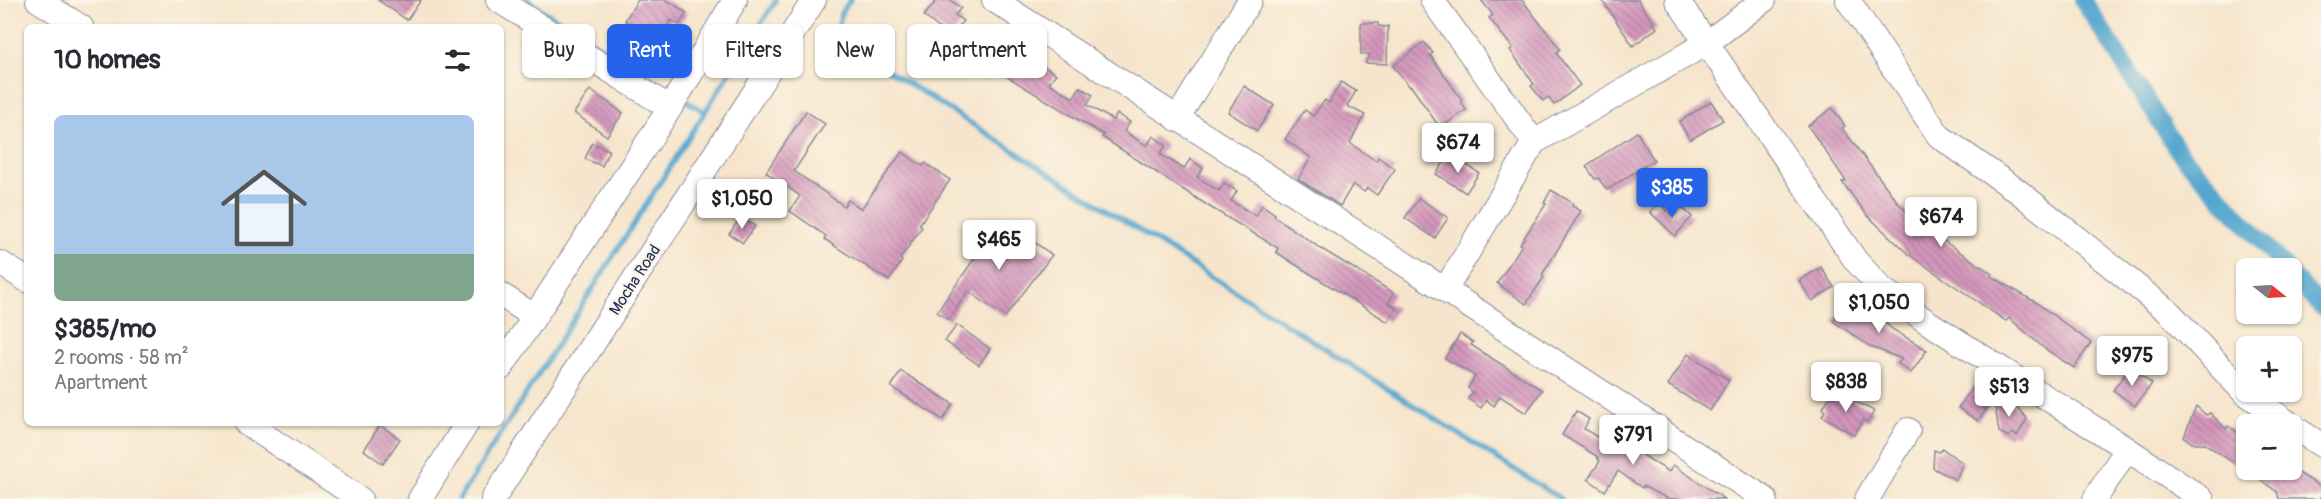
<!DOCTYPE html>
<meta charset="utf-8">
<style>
:root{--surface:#fff;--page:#f2f2f3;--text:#2b2b33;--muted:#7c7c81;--line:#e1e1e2;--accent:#2563eb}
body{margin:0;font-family:Pangolin,sans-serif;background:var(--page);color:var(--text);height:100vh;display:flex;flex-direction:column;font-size:22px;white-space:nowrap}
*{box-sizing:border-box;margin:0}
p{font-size:20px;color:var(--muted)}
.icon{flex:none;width:33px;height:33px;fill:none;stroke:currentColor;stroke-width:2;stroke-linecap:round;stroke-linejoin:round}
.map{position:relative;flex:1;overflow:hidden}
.sheet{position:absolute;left:24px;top:24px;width:480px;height:402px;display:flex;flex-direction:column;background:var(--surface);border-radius:9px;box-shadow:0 2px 4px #0004}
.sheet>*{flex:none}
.hud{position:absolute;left:522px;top:24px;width:570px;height:54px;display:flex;gap:12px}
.needle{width:39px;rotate:108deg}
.fabs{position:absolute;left:2236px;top:258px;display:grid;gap:12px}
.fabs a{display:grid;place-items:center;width:66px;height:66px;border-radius:9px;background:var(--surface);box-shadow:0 2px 4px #0004;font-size:30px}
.price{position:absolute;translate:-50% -51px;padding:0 14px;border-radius:6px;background:#fff;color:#222;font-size:20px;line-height:39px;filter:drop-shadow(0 2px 3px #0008)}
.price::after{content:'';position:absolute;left:50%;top:36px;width:18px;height:14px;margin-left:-9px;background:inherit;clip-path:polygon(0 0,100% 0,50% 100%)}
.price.active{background:var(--accent);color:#fff}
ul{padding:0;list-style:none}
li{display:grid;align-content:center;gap:12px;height:318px;padding:0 30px}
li+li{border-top:2px solid var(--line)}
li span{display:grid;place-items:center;height:186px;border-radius:9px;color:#555}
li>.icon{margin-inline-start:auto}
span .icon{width:108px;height:108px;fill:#fffc;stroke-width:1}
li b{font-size:26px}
h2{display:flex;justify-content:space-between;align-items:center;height:72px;padding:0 30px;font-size:26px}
.tag{padding:0 21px;border-radius:9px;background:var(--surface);box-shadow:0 2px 4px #0004;font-size:21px;line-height:54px}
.tag.active{background:var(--accent);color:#fff}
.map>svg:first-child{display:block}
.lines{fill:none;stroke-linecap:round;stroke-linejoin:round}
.stream{stroke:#54a7cf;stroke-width:5}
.canal{stroke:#54a7cf;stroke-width:18}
.building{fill:url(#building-back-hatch)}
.minor-casing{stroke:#888a95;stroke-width:26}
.minor{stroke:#fff;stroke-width:24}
.labels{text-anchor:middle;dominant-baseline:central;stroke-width:4.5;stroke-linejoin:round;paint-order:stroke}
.street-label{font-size:16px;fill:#1b2f5e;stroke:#fcf5e5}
</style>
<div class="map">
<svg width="2321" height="499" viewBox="0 0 2321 499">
<defs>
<pattern id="building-back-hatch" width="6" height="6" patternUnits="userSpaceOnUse" patternTransform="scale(1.5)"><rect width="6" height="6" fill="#d496bc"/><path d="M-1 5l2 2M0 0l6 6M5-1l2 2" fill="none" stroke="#ab7b9c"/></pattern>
</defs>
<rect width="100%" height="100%" fill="#fcf5e5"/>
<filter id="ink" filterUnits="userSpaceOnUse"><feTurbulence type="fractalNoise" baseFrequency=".0167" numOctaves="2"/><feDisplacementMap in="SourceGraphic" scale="12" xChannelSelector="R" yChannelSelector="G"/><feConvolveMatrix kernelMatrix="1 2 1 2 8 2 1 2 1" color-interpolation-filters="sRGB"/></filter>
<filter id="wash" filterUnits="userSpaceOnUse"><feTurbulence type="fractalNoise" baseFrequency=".008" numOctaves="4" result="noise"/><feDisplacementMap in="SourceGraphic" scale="24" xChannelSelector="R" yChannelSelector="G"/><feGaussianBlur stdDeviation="1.35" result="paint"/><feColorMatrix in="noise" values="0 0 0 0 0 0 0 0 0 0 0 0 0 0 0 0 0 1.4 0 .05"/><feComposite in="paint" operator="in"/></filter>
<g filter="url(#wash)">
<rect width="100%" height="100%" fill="#f6e5cc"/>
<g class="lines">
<!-- stream -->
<g class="stream">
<path d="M527,0L673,92"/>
<path d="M850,0L841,13L837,38L1561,499"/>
<path d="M683,99L705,112"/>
<path d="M459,499L776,0"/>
</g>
<!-- canal -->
<g class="canal">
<path d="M2083,0L2179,152L2286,268"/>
<path d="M2292,275L2321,307"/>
</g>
</g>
<g id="blocks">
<!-- building -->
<g class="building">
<path d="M378,0H421L407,20Z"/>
<path d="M638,0H667L687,13L679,25L671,20L656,43L625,20Z"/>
<path d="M937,0H950L961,8L955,15L963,21L950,37L924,16Z"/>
<path d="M1481,0H1522L1560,49L1556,53L1580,85L1554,105L1548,97L1543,101L1531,86L1534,84L1510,50L1513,48L1489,18L1493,15Z"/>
<path d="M1602,0H1638L1657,28L1633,46Z"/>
<path d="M1361,23H1378V26L1387,27L1388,25L1387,64L1365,63L1370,54H1361Z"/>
<path d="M1424,42L1433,53L1430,55L1462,100L1461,101L1466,110L1440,128L1411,86L1410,87L1393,66Z"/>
<path d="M1011,46L1056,74L1049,83L1073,98L1080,87L1093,95L1087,105L1113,120L1117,114L1130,122L1124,131L1147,146L1153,136L1166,145L1160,154L1184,169L1190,159L1203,168L1197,177L1219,191L1224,183L1237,191L1231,201L1256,216L1262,205L1275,214L1274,216L1320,248L1394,293L1388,303L1397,308L1388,322L1293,263L1276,252L1278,248L1210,207L1102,137L1104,135L996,70Z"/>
<path d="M1341,82L1356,91L1347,106L1365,115L1350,143L1376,161L1378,157L1395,169L1377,195L1367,188L1364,192L1353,184L1340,206L1298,179L1311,158L1285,139L1305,110L1313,116L1325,100L1329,103Z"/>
<path d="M1244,86L1274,105L1257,131L1228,112Z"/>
<path d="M590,90L623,113L607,136L574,113Z"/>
<path d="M1711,101L1723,120L1690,140L1679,122Z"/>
<path d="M1832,108L1845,126L1842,128L1899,204L1930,234L1931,232L1992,274L1991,276L2035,302L2091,343L2074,368L2045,349L2009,318L2006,321L1908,254L1868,216L1842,182L1846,181L1808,126Z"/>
<path d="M806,111L825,124L794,171L844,206L848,200L861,209L902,152L923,166L925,163L950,180L919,225L922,227L900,259L902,261L889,281L824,239L826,236L790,211L800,196L766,172Z"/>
<path d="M1637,132L1654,160L1607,190L1598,178L1595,179L1586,166Z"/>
<path d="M592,143L609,150L602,166L585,159Z"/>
<path d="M1450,154L1479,173L1466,193L1436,174Z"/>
<path d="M1551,190L1573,203L1572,206L1581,211L1542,275L1544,277L1526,304L1497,283L1522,245L1520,244L1546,204L1544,203Z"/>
<path d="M1419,198L1448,218L1435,238L1405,218Z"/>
<path d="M1659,203L1673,216L1682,207L1692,217L1675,236L1650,212Z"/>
<path d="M741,217L755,226L743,243L729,234Z"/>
<path d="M1002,219L1052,255L1005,317L968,291L949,320L937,312Z"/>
<path d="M1821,267L1834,287L1812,301L1799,281Z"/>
<path d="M1851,299L1862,300L1892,329L1927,350L1911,373L1898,363L1902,359L1871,347L1833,321Z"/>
<path d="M957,325L990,349L979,365L945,341Z"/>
<path d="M1460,334L1473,342L1471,345L1542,390L1526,413L1500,396L1494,406L1486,400L1481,408L1468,399L1473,392L1468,388L1475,376L1445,358Z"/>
<path d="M1688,354L1729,380L1710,411L1668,385Z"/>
<path d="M2130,368L2152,384L2135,406L2113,390Z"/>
<path d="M901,371L953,404L943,420L891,387Z"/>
<path d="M1975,384L1995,397L1978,421L1958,408Z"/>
<path d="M1837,392L1874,411L1868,422L1863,420L1854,435L1822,416L1825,411L1823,408L1830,396L1832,398Z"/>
<path d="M1994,399L2016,406L2027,419L2017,436L2012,433L2009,437L1999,432Z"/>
<path d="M2196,406L2206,415L2210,413L2226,429L2228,426L2247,439V472L2204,443H2192L2184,437Z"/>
<path d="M1576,411L1589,419L1584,429L1607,443L1612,435L1669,472L1673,465L1724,499H1668L1643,486L1642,488L1618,471L1605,491L1588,479L1600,461L1597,458L1598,457L1562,435Z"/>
<path d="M380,425L400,439L383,464L364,450Z"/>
<path d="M1943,449L1963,463L1956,480L1933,468L1934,450L1939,452Z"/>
<path d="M2248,470H2294L2321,487V499H2279L2277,492Z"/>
</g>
</g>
</g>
<g filter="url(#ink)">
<use href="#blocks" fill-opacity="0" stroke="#888a95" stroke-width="1.5"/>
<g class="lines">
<!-- minor casing -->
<g class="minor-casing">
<g id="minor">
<path d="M38,0L81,27"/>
<path d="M498,0L670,108"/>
<path d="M994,0L1445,290L1765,499"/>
<path d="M1432,0L1534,142"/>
<path d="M1677,0L1856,261L1882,289L1926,321L2127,449L2202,499"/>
<path d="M1848,0L1939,136L2019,192L2170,313L2244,392L2290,424"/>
<path d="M1177,119L1250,0"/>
<path d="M0,263L27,280"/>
<path d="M1445,290L1534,142L1707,43L1764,0"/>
<path d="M501,295L534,316"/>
<path d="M501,368L670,108L735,0"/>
<path d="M246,423L360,499"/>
<path d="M2292,426L2321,445"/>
<path d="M420,499L467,423"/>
<path d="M493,499L814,0"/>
<path d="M1867,499L1908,430"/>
<path d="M2095,499L2127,449"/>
</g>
</g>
<!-- minor -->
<use href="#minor" class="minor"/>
</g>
</g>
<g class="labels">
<!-- street labels -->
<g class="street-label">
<text transform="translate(635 280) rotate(-57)">Mocha Road</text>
</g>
</g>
</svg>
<div class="fabs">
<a><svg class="needle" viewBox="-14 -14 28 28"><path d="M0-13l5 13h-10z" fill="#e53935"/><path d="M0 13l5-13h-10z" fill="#7c7c81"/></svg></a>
<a>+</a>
<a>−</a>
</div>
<b class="price" style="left:1458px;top:174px">$674</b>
<b class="price active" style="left:1672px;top:219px">$385</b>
<b class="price" style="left:742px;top:230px">$1,050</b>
<b class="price" style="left:1941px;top:248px">$674</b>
<b class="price" style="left:999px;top:271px">$465</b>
<b class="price" style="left:1879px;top:334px">$1,050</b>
<b class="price" style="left:2132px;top:387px">$975</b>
<b class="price" style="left:1846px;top:413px">$838</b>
<b class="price" style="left:2009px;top:418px">$513</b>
<b class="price" style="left:1633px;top:466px">$791</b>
<div class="hud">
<a class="tag">Buy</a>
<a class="tag active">Rent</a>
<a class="tag">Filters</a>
<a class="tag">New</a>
<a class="tag">Apartment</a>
</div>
<section class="sheet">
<h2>10 homes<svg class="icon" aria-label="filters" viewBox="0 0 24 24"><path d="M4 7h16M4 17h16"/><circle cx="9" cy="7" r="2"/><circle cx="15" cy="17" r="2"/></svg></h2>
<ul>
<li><span style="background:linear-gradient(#a9c7e8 75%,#7fa58c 0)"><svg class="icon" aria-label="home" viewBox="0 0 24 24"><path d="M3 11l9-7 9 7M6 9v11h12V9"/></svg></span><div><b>$385/mo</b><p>2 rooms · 58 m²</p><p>Apartment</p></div></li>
</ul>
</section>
</div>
